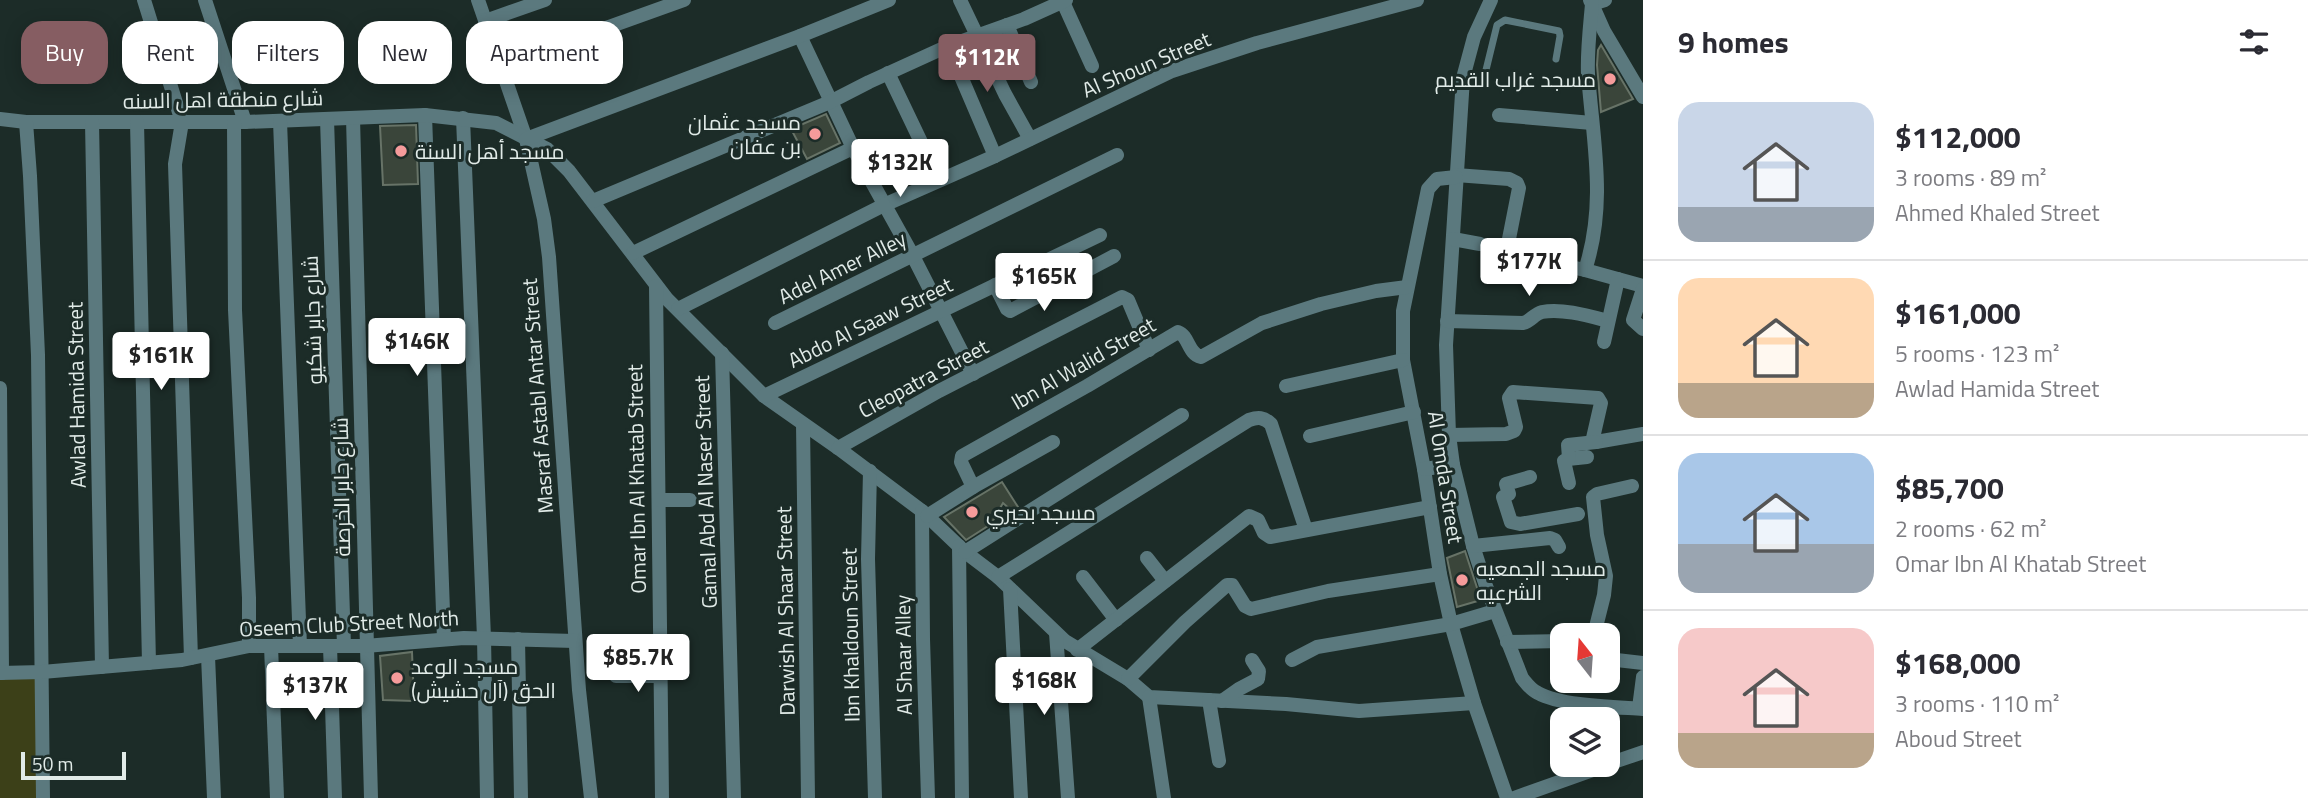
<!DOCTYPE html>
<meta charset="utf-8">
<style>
:root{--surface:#fff;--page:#f7f7f7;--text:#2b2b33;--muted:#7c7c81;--line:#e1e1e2;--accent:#865d62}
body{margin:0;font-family:"Titillium Web",Cairo,sans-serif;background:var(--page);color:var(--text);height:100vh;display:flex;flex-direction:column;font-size:26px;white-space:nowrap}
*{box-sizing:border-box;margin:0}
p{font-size:23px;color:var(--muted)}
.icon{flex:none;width:38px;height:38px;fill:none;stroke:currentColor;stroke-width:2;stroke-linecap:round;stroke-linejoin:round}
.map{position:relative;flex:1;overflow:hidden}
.drawer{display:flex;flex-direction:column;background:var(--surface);width:665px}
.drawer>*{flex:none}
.banner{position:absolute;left:21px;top:21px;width:665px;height:63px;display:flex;gap:14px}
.needle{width:46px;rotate:343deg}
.controls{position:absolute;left:1550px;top:623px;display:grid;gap:14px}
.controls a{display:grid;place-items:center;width:70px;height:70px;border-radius:14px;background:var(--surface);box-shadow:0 4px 18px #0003;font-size:35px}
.scale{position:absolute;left:21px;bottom:18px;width:105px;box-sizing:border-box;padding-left:7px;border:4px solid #e1ebe8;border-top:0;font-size:19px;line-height:24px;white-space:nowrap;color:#e1ebe8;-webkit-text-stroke:5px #1c2c28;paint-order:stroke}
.price{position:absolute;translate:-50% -60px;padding:0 16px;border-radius:7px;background:#fff;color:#222;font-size:23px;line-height:46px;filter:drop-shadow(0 2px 4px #0008)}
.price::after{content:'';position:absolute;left:50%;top:42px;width:21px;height:16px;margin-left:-10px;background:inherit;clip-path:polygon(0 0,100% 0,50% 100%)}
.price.active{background:var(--accent);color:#fff}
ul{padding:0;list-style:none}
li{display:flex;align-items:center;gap:21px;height:175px;padding:0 35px}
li+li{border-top:2px solid var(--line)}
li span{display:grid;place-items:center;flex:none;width:196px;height:140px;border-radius:21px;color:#555}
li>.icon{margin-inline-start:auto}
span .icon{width:84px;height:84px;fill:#fffc;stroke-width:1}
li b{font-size:30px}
h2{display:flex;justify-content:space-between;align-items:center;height:84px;padding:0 35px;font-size:30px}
.chip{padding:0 24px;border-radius:21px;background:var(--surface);box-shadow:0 4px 18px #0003;font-size:24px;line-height:63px}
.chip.active{background:var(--accent);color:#fff}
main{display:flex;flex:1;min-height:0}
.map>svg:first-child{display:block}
.green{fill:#3c4018}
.building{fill:#3a453a;stroke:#677367;stroke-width:2}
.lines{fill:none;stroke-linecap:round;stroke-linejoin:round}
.lane{stroke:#5b797e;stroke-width:7}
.street{stroke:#5b797e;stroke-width:14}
.poi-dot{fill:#f59b9b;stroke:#1c2c28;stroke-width:2.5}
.labels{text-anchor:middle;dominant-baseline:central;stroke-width:6;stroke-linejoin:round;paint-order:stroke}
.street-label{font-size:21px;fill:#e1ebe8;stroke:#1c2c28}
.poi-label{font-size:21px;fill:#e1ebe8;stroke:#1c2c28;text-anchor:start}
</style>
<main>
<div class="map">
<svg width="1643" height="798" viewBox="0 0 1643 798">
<rect width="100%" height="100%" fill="#1c2c28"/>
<!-- green -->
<path class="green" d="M37,673L38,798H0V676Z"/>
<!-- building -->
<g class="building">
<path d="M1601,45L1633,99L1601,112L1597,65L1598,50Z"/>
<path d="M826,114L840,143L807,159L791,129Z"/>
<path d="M416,125L418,184L383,185L380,126Z"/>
<path d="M1002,482L1018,507L1012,511L1003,503L991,524L966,540L944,517Z"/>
<path d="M1465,551L1481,600L1457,607L1447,558Z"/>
<path d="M412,652L414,701L383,700L380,656Z"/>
</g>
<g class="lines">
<!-- lane -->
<path class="lane" d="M1485,74L1497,25L1505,20L1559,31L1560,36L1556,59"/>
<!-- street -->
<g class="street">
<path d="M144,0L182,122L175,164L191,658"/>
<path d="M205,0L245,122"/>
<path d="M478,0L526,139L544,219L549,257L579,690L591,798"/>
<path d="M960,0L1005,94L1030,139"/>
<path d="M1491,0L1474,37L1463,78L1446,345L1449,435L1453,465L1473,546L1486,586L1522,678C1527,684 1531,690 1538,693C1561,706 1616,707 1643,709"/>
<path d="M1605,0L1592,4L1604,31L1643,97"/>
<path d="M1063,2L1092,66"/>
<path d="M485,21L545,0"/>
<path d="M1007,25L1031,82"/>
<path d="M800,36L853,148L913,256L973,374"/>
<path d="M948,46L995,156"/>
<path d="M500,66L684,0"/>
<path d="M888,73L921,142"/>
<path d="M425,115L444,639"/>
<path d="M1499,115L1592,123"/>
<path d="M353,118L371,798"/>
<path d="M463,118L484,638L487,798"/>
<path d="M0,119L26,122H245L425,115L496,123L547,149L569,171L667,299L764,396L838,448L922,511L965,552L998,577L1065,641L1128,679L1149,697L1286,704L1359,711L1474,703"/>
<path d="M327,119L344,646"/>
<path d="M280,121L300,646"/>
<path d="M26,122L30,176L38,355L43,798"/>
<path d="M92,122L102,667"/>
<path d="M137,122L149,663"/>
<path d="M234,122L235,310L249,598V646"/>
<path d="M526,139L800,36L889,0"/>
<path d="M1456,175L1509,179L1517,183L1519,188L1507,249L1509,254L1585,270L1643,286"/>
<path d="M1456,177L1437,179L1428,189L1403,311V360L1424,469L1440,574L1451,624L1474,703L1507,798"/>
<path d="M593,201L830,102L869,82L948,46L1024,19L1066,0"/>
<path d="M1453,239L1480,244"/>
<path d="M633,253L853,148"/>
<path d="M1585,270C1607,203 1593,142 1588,74C1587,51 1590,27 1592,4L1590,0"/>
<path d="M995,285L1007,309L1010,311L1114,256"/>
<path d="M656,286L662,798"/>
<path d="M1643,289L1633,320L1643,329"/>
<path d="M678,309L884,205L995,156L1172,71L1257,43L1417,0"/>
<path d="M1447,321L1523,323C1531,321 1534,314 1542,312C1562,308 1589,316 1608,321"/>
<path d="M775,323L1117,155"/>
<path d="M1604,342L1618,279"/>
<path d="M722,353L734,798"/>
<path d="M1286,386L1403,360"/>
<path d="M0,388L2,673"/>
<path d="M764,396L1100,235"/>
<path d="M803,424L808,798"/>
<path d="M1449,435L1506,434L1514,431L1516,427L1509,398L1513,392L1598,398L1601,403L1593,438L1596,442L1643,434"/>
<path d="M1310,436L1414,412"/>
<path d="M838,448L939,391L1122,297L1128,300L1149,350"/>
<path d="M1568,459L1587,457"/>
<path d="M1424,469L1453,465"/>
<path d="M870,471L868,559L875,798"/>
<path d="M1530,477L1506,484L1509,494L1503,497L1511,522L1520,524L1578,514"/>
<path d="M1569,483L1564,461L1569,458L1568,445L1596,442"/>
<path d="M973,487L961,462L962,456L1087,386L1178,332C1189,336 1188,354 1201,357L1262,323L1321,304L1376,291L1407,287"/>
<path d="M659,500H690"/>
<path d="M922,511L923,639L928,798"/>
<path d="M927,516L973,487L1053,442"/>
<path d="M959,546L962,798"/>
<path d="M1473,546L1550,538L1555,540L1559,547"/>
<path d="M965,552L1182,415"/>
<path d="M1147,558L1165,581"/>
<path d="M998,577L1249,420C1258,417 1264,417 1271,424L1306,530"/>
<path d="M1083,577L1116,620"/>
<path d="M1010,589L1021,798"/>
<path d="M1056,633L1068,798"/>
<path d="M1594,635L1604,595L1606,576L1597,535L1593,497L1597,494L1632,486"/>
<path d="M518,639L521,798"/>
<path d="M1507,642L1563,641"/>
<path d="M271,646L277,798"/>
<path d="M330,646L335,798"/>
<path d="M1077,650L1249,516L1258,520L1264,533L1270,537L1430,507"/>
<path d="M208,656L214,798"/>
<path d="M1608,659L1643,663"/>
<path d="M1292,660L1317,647L1451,624L1495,611"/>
<path d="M0,673L42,672L182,660L249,646H365L464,638L575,641"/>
<path d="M616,676H660"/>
<path d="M1128,679L1185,622L1227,585H1232L1245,606L1251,609L1328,591L1440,574"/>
<path d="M1149,697L1164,798"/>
<path d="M1209,700L1219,761"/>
<path d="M1222,701L1239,689L1258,679L1259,671L1252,660"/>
<path d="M1639,708L1643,677"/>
<path d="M1608,764L1643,752"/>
<path d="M1514,798L1607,765"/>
</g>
</g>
<!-- markers -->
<g class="poi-dot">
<circle cx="1610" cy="79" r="7"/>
<circle cx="815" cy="134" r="7"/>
<circle cx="401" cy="151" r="7"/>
<circle cx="972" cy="512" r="7"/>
<circle cx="1462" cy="580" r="7"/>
<circle cx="397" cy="678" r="7"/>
</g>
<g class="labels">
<!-- street labels -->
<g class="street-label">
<text transform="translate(1146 64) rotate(-23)">Al Shoun Street</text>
<text transform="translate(223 99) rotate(-1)">شارع منطقة اهل السنه</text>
<text transform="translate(842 267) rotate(-26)">Adel Amer Alley</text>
<text transform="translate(312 320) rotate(-92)">شارع جابر شكيو</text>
<text transform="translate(870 322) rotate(-26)">Abdo Al Saaw Street</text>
<text transform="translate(1083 363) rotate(-30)">Ibn Al Walid Street</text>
<text transform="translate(923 378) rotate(-28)">Cleopatra Street</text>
<text transform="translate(76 395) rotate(-91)">Awlad Hamida Street</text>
<text transform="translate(537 396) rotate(-94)">Masraf Astabl Antar Street</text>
<text transform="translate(1446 477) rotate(81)">Al Omda Street</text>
<text transform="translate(636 479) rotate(-91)">Omar Ibn Al Khatab Street</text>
<text transform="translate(341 487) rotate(-91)">شارع جابر الخرصة</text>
<text transform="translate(705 492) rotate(-92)">Gamal Abd Al Naser Street</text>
<text transform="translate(785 611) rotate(-91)">Darwish Al Shaar Street</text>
<text transform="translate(349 623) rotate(-3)">Oseem Club Street North</text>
<text transform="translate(850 635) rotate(-91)">Ibn Khaldoun Street</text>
<text transform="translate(903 655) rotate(-91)">Al Shaar Alley</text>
</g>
<!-- poi labels -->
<g class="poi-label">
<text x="1596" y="79" text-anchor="end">مسجد غراب القديم</text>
<text x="801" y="122" text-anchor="end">مسجد عثمان<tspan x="801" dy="24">بن عفان</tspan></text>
<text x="415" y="151">مسجد أهل السنة</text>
<text x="986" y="512">مسجد بحيري</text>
<text x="1476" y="568">مسجد الجمعيه<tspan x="1476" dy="24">الشرعيه</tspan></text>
<text x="411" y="666">مسجد الوعد<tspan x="411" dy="24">الحق (آل حشيش)</tspan></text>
</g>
</g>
</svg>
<div class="controls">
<a><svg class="needle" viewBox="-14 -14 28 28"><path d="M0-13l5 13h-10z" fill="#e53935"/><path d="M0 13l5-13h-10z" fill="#7c7c81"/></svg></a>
<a><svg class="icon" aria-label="layers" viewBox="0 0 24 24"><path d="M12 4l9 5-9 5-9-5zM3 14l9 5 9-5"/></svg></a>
</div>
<div class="scale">50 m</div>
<b class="price active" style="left:987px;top:94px">$112K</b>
<b class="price" style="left:900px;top:199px">$132K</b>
<b class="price" style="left:1529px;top:298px">$177K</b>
<b class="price" style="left:1044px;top:313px">$165K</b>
<b class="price" style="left:417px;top:378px">$146K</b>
<b class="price" style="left:161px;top:392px">$161K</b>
<b class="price" style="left:638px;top:694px">$85.7K</b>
<b class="price" style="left:1044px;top:717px">$168K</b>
<b class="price" style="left:315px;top:722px">$137K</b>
<div class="banner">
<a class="chip active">Buy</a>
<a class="chip">Rent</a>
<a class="chip">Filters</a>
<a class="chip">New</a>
<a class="chip">Apartment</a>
</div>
</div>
<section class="drawer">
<h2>9 homes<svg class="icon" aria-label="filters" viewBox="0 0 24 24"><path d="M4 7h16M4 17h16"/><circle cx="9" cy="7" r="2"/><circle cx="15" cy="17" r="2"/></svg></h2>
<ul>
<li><span style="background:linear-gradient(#c9d6e8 75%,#9aa5b1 0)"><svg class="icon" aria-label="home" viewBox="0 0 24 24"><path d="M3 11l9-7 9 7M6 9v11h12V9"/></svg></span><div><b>$112,000</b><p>3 rooms · 89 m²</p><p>Ahmed Khaled Street</p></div></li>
<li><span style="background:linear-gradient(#ffd9b3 75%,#b9a48a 0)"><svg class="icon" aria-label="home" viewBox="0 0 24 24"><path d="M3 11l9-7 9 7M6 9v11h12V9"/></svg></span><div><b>$161,000</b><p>5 rooms · 123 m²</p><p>Awlad Hamida Street</p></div></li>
<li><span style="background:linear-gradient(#a9c7e8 65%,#9aa5b1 0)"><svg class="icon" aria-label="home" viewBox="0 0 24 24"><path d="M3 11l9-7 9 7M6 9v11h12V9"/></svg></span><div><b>$85,700</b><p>2 rooms · 62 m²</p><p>Omar Ibn Al Khatab Street</p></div></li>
<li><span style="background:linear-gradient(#f6c9c9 75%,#b9a48a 0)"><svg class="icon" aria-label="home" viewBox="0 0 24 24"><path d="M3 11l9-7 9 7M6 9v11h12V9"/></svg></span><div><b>$168,000</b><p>3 rooms · 110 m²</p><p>Aboud Street</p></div></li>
</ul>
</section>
</main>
